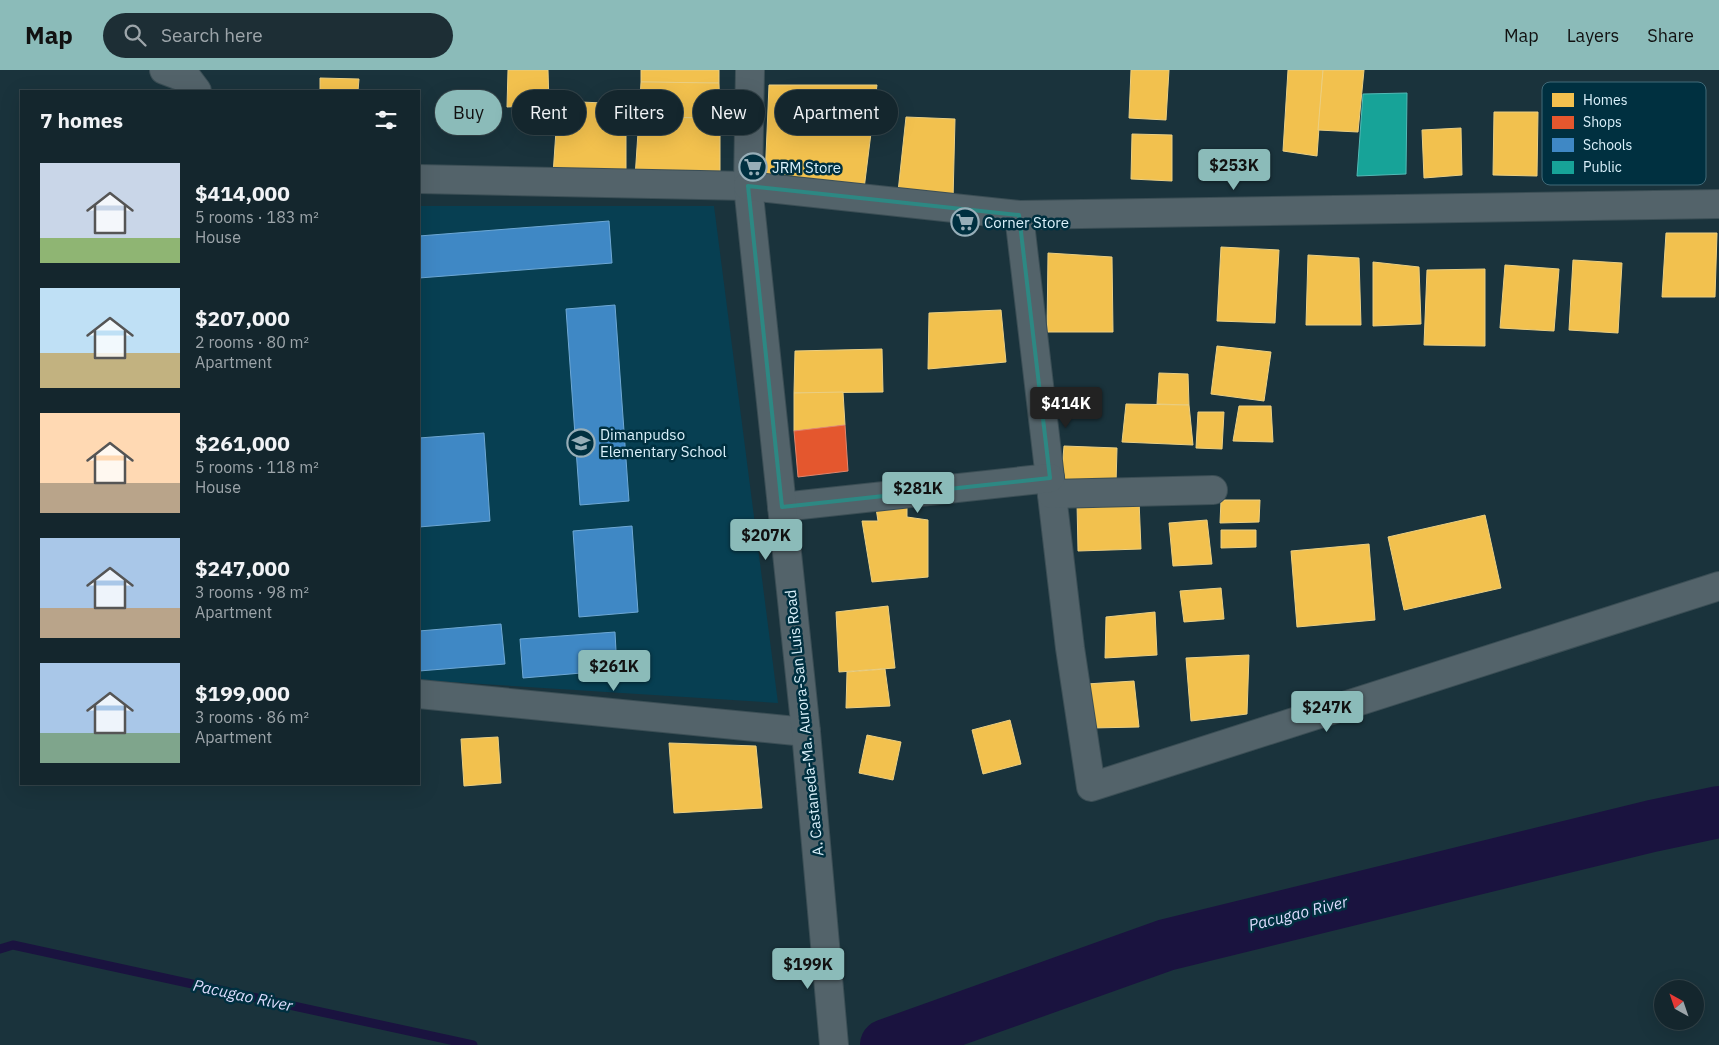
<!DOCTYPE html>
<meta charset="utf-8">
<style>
:root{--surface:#14262d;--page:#1d2e35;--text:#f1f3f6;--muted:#9da5aa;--line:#334349;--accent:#8bbbb9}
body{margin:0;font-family:"IBM Plex Sans",sans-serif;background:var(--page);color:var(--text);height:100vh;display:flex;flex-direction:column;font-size:19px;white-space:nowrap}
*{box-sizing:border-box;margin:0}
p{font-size:16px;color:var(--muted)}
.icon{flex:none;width:28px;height:28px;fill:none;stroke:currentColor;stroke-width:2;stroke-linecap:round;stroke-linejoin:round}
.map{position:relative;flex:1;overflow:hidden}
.drawer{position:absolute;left:20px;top:20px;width:400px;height:695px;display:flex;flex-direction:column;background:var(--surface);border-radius:0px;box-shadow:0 5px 20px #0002,0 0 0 1px var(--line)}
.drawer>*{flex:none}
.guide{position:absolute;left:435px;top:20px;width:475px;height:45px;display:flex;gap:10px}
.needle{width:32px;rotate:320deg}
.buttons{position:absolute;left:1654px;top:910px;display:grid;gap:10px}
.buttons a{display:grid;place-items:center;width:50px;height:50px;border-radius:50%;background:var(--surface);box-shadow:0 5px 20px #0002,0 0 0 1px var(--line);font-size:25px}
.price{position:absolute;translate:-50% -42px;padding:0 11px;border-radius:5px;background:var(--accent);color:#111;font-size:16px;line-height:32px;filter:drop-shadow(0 1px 2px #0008)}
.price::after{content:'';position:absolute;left:50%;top:30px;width:15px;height:11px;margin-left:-8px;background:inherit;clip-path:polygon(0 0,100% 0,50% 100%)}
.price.current{background:#222;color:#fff}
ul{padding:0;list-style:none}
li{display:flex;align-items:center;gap:15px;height:125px;padding:0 20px}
li span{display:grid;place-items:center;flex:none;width:140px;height:100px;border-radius:0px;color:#555}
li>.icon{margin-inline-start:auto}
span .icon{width:60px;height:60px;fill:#fffc;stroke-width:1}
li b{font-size:21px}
h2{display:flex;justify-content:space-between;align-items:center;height:60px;padding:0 20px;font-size:21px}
.pill{padding:0 18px;border-radius:22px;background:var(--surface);box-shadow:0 5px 20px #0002,0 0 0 1px var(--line);font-size:18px;line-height:45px}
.pill.current{background:var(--accent);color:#111}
header{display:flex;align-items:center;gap:30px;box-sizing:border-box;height:70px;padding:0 25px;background:var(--accent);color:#111}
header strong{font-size:24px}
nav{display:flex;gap:28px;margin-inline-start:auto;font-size:18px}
.search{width:350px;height:45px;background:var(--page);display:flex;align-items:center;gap:12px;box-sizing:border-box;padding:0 18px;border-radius:28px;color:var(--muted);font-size:19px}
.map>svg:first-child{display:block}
.built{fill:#073f52}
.homes{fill:#f2c14e;stroke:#ebcf82}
.shops{fill:#e4572e;stroke:#e1856c}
.schools{fill:#3f88c5;stroke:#6ea8d5}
.public{fill:#17a398;stroke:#52bab6}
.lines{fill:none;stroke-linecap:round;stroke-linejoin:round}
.stream{stroke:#1a133f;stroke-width:9}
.river{stroke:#1a133f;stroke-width:52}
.street-casing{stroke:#3b4e55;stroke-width:30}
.secondary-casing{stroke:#3b4e55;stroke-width:30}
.street{stroke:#53636a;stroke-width:28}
.secondary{stroke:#53636a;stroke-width:28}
.marked{fill:none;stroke:#2d8883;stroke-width:4;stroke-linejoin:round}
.labels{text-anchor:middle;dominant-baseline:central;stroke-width:5;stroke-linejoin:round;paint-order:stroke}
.poi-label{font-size:15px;fill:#daf1fb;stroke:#003040;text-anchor:start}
.street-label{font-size:15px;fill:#daf1fb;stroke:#003040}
.water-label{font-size:16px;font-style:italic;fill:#dddcfe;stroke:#003040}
.key{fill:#003040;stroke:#416a78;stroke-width:1}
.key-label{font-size:14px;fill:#daf1fb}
</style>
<header>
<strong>Map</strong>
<div class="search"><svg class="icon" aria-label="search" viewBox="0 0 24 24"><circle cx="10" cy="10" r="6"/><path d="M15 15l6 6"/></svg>Search here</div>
<nav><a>Map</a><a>Layers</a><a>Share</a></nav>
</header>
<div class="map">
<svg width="1719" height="975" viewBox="0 0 1719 975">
<rect width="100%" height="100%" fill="#1a333c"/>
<!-- built -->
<path class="built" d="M419,136H714L778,633L419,610Z"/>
<!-- homes -->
<g class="homes">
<path d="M508,0H548L549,35L507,37Z"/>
<path d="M641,0H719V13L641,12Z"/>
<path d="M1131,0H1169L1166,50L1129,48Z"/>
<path d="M1288,0H1323L1317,86L1283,81Z"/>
<path d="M1323,0H1364L1358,62L1318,60Z"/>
<path d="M320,8L359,9L358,21H320Z"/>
<path d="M641,12L719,13L720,48L639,47Z"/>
<path d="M769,15H877L864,119L765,109Z"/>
<path d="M558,31L626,34V107L553,105Z"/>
<path d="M1494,42H1538L1537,106L1493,105Z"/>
<path d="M639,47L720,48V111L635,108Z"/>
<path d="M906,47L955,49L953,130L898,122Z"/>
<path d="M1461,58L1462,105L1424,108L1422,60Z"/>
<path d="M1132,64L1172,65V111L1131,109Z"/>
<path d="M1666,163H1717L1715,227H1662Z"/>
<path d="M1221,177L1279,180L1275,253L1217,251Z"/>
<path d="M1048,183L1112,187L1113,262H1047Z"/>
<path d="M1308,185L1359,188L1361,255H1306Z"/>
<path d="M1573,190L1622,193L1618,263L1569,260Z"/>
<path d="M1373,192L1419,197L1421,254L1373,256Z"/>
<path d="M1505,195L1559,199L1554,261L1500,258Z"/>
<path d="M1485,199V276L1424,275L1427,200Z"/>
<path d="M1001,240L1006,292L928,299L929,243Z"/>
<path d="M1217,276L1271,282L1264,331L1211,324Z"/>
<path d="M882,279L883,322L794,323L795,281Z"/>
<path d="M1159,303L1188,304L1189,335L1157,334Z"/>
<path d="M843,322L845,355L794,361V323Z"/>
<path d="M1126,334L1189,335L1193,375L1122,372Z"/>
<path d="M1239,336H1271L1273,372L1233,371Z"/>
<path d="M1198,342H1224L1222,379L1196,378Z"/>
<path d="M1064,376L1117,378L1116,414L1061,411Z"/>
<path d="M1139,430L1141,479L1078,481L1077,432Z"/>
<path d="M1221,430H1260L1259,452L1220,453Z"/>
<path d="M907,435V447L928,450V507L872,512L862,451H878L876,438Z"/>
<path d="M1485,445L1501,518L1404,540L1388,467Z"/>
<path d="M1207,450L1212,494L1173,496L1169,453Z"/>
<path d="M1221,460H1256V477L1221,478Z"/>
<path d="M1369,474L1375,550L1297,557L1291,481Z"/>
<path d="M1221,518L1224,549L1184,552L1180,521Z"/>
<path d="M888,536L895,598L839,602L836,542Z"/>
<path d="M1155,542L1157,585L1105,588L1106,547Z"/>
<path d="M1249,585L1247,644L1191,651L1186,588Z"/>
<path d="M885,599L890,636L846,638L847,602Z"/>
<path d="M1134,611L1139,657L1092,658L1086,614Z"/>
<path d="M1010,650L1021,694L983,704L972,660Z"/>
<path d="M867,665L901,672L893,710L859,703Z"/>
<path d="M498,667L501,713L464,716L461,669Z"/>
<path d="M669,673L756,676L762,738L674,743Z"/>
</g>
<!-- shops -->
<path class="shops" d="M845,355L848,401L798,407L794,361Z"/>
<!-- schools -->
<g class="schools">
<path d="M609,151L612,193L419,208V166Z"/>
<path d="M615,235L629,431L580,435L566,239Z"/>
<path d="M484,363L490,451L419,457V368Z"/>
<path d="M632,456L638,542L579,547L573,461Z"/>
<path d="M501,554L505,594L419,601V561Z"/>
<path d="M615,562L617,600L523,608L520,569Z"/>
</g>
<!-- public -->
<path class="public" d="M1407,23L1406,104L1357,106L1363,24Z"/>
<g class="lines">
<!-- stream -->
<path class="stream" d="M0,879L13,875L473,975"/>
<!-- river -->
<path class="river" d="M886,975L1166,875L1652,756L1719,742"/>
<!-- street casing -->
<g class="street-casing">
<g id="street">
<path d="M164,0L188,9L197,21"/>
<path d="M419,109L748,116"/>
<path d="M1019,145L1070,578L1091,717L1719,516"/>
<path d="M1052,424L1213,420"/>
<path d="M782,437L1050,408"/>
<path d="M419,624L806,662"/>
</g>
</g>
<!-- secondary casing -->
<g class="secondary-casing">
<g id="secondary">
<path d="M750,0L748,116L806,662L834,975"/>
<path d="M748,116L1019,145L1719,134"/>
</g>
</g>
<!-- street -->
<use href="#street" class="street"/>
<!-- secondary -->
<use href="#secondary" class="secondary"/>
</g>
<!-- marked area -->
<path class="marked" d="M748,116L1019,145L1050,408L782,437Z"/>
<!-- icons -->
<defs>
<g id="supermarket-ring" transform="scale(1.4375)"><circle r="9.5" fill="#003040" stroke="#97aeb8" stroke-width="1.5"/><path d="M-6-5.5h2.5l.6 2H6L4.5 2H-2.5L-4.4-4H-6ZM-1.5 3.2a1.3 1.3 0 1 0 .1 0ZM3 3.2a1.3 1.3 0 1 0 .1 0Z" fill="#97aeb8"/></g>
<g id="school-ring" transform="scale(1.4375)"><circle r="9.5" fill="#003040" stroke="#97aeb8" stroke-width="1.5"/><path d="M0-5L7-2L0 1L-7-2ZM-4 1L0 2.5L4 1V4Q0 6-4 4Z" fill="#97aeb8"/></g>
</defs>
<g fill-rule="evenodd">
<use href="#supermarket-ring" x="753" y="97"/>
<use href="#supermarket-ring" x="965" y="152"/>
<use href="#school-ring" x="581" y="373"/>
</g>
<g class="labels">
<!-- poi labels -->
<g class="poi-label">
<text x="772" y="97">JRM Store</text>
<text x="984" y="152">Corner Store</text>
<text x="600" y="364">Dimanpudso<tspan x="600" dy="17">Elementary School</tspan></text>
</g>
<!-- street labels -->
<g class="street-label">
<text transform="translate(804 653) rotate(-96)">A. Castaneda-Ma. Aurora-San Luis Road</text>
</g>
<!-- water labels -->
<g class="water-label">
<text transform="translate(1298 843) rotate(-14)">Pacugao River</text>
<text transform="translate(243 925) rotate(12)">Pacugao River</text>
</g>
</g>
<!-- legend -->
<rect x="1542" y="12" width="164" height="103" rx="8" class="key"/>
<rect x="1552" y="23" width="22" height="14" fill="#f2c14e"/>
<rect x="1552" y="46" width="22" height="13" fill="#e4572e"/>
<rect x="1552" y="68" width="22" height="14" fill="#3f88c5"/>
<rect x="1552" y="91" width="22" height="13" fill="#17a398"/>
<g class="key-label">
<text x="1583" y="35">Homes</text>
<text x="1583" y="57">Shops</text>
<text x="1583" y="80">Schools</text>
<text x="1583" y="102">Public</text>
</g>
</svg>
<div class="buttons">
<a><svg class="needle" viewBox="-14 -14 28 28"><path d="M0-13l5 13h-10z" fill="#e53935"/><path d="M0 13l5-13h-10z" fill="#9da5aa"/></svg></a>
</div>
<b class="price" style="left:1234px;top:121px">$253K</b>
<b class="price current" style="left:1066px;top:359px">$414K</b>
<b class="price" style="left:918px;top:444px">$281K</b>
<b class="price" style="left:766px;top:491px">$207K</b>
<b class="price" style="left:614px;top:622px">$261K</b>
<b class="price" style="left:1327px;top:663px">$247K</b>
<b class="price" style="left:808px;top:920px">$199K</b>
<div class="guide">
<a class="pill current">Buy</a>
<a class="pill">Rent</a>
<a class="pill">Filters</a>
<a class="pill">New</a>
<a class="pill">Apartment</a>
</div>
<section class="drawer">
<h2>7 homes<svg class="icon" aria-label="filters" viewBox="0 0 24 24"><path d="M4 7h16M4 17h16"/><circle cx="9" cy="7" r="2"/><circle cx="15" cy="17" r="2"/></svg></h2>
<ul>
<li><span style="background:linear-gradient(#c9d6e8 75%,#8fb573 0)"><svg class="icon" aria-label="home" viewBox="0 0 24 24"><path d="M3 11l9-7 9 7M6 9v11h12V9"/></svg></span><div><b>$414,000</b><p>5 rooms · 183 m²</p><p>House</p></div></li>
<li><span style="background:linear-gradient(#bfe0f5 65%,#c2b280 0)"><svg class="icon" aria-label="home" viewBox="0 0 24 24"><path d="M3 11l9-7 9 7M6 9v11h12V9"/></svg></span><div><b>$207,000</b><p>2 rooms · 80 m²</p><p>Apartment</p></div></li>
<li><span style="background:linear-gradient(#ffd9b3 70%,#b9a48a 0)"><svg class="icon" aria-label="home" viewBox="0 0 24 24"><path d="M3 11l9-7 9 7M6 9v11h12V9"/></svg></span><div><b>$261,000</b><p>5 rooms · 118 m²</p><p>House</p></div></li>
<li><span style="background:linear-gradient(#a9c7e8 70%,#b9a48a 0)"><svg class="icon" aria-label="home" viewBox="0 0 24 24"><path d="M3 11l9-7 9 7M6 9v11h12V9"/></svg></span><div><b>$247,000</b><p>3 rooms · 98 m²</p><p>Apartment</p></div></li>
<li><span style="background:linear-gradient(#a9c7e8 70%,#7fa58c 0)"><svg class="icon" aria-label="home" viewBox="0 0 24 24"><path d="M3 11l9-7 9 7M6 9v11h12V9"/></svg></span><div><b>$199,000</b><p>3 rooms · 86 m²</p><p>Apartment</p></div></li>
</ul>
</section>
</div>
